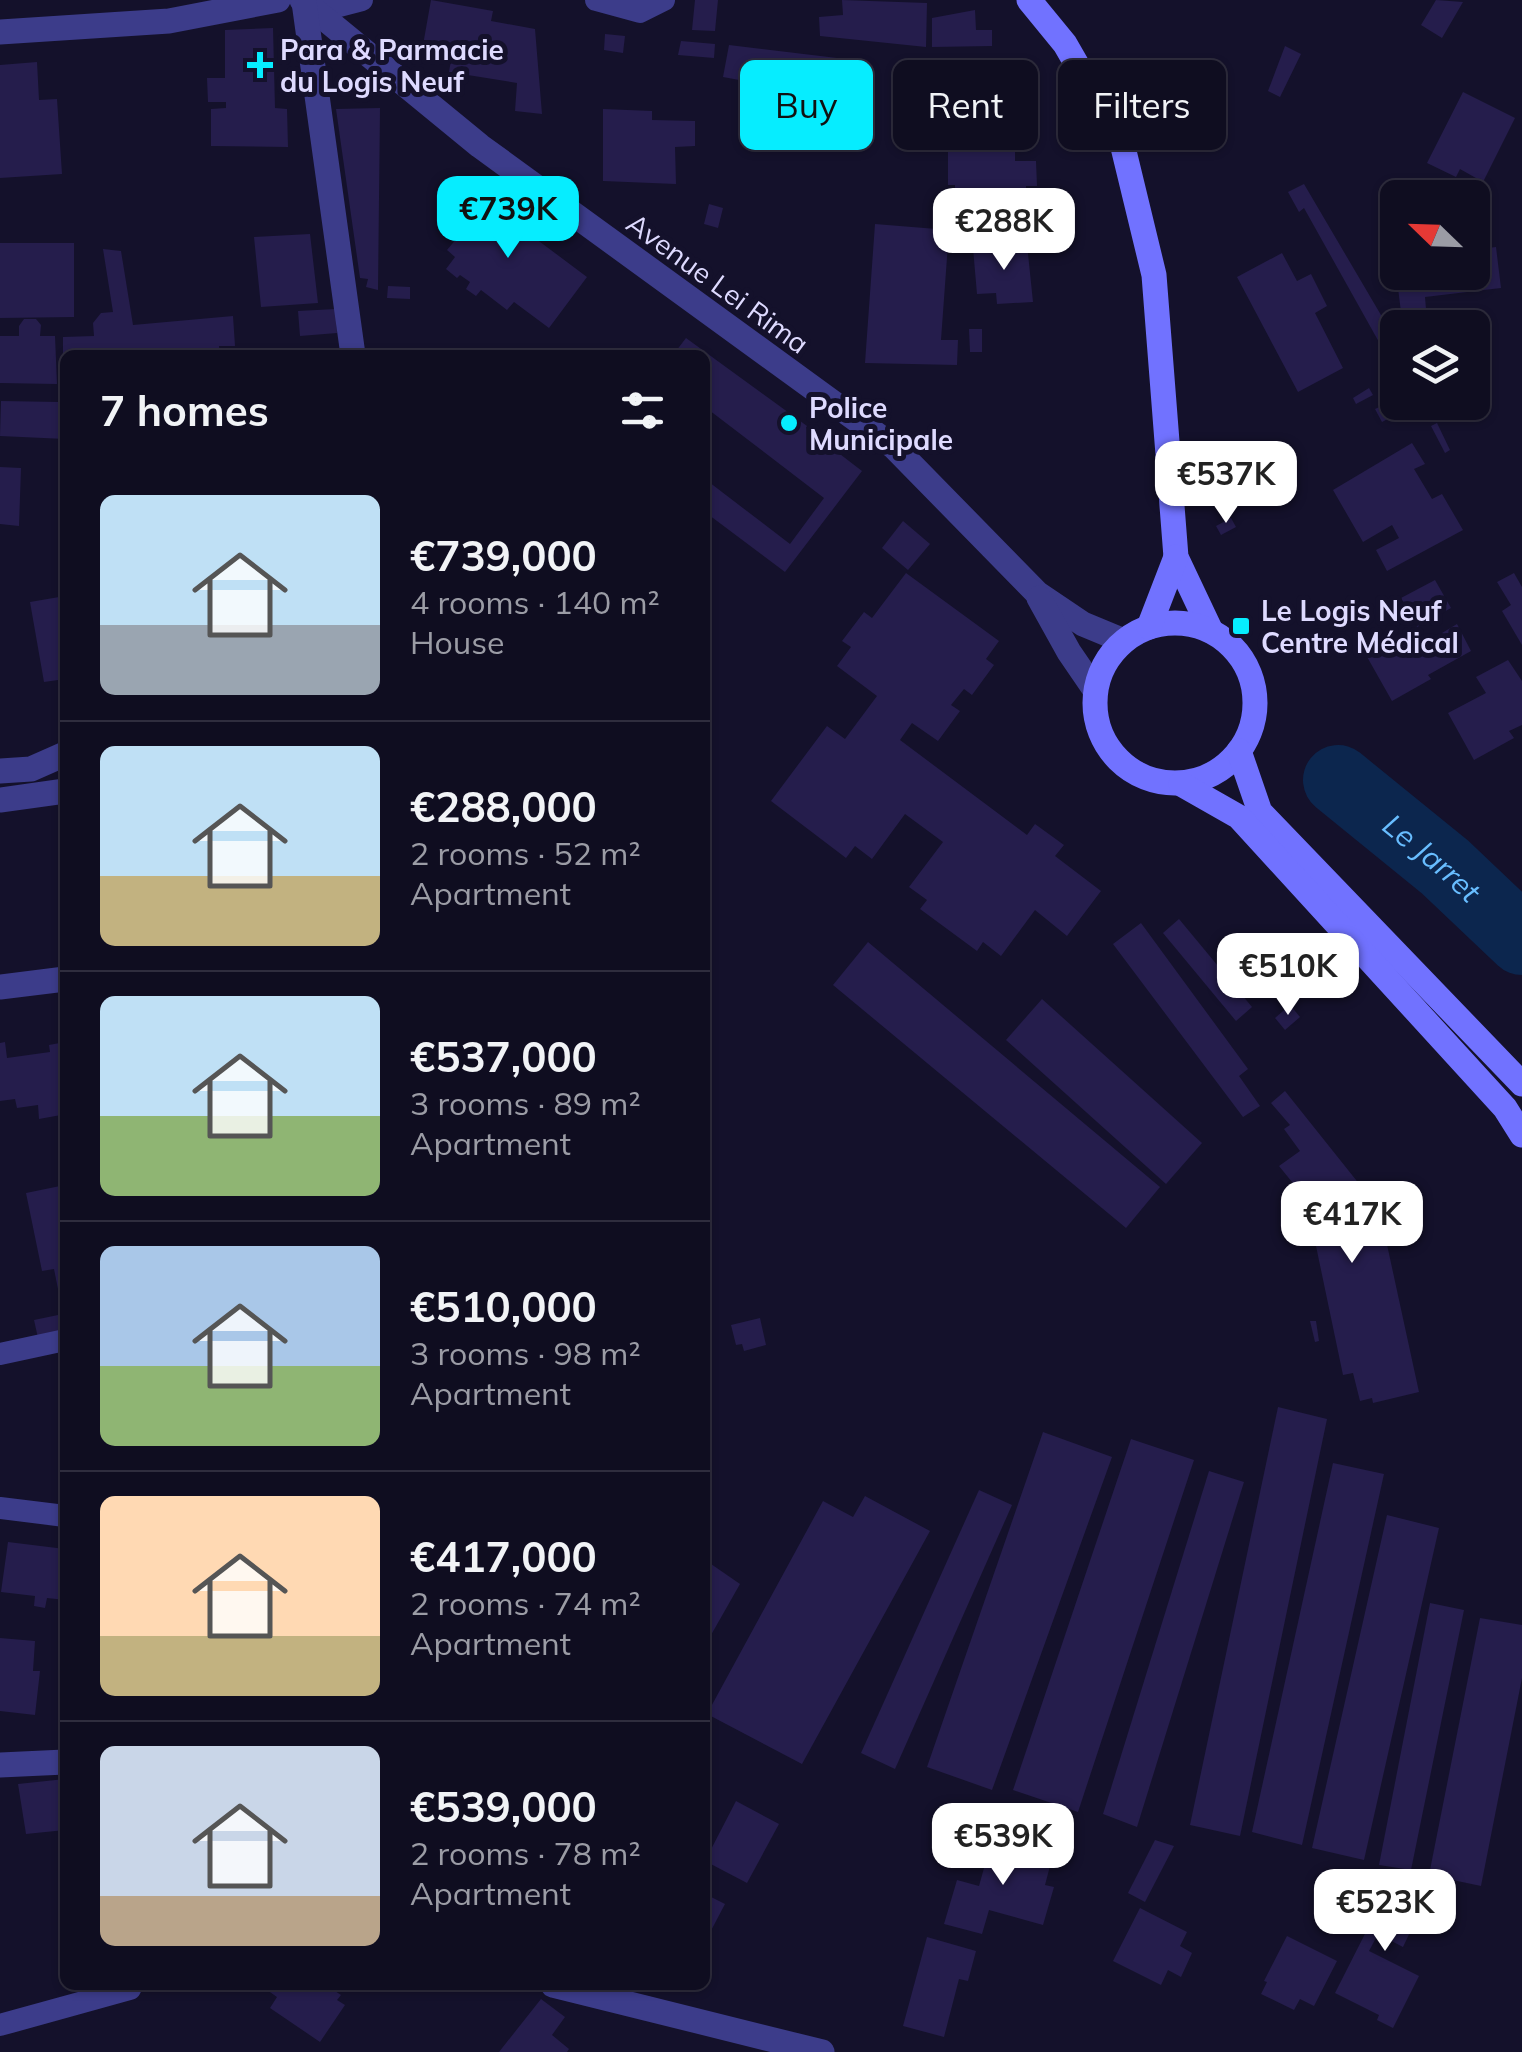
<!DOCTYPE html>
<meta charset="utf-8">
<style>
:root{--surface:#0f0d20;--page:#181629;--text:#f1f3f6;--muted:#9b9ca5;--line:#2f2d3e;--accent:#06edff}
body{margin:0;font-family:Mulish,sans-serif;background:var(--page);color:var(--text);height:100vh;display:flex;flex-direction:column;font-size:38px;white-space:nowrap}
*{box-sizing:border-box;margin:0}
p{font-size:32px;color:var(--muted)}
.icon{flex:none;width:55px;height:55px;fill:none;stroke:currentColor;stroke-width:2;stroke-linecap:round;stroke-linejoin:round}
.map{position:relative;flex:1;overflow:hidden}
.drawer{position:absolute;left:60px;top:350px;width:650px;height:1640px;display:flex;flex-direction:column;background:var(--surface);border-radius:15px;box-shadow:0 2px 8px #0004,0 0 0 2px var(--line)}
.drawer>*{flex:none}
.banner{position:absolute;left:740px;top:60px;width:630px;height:90px;display:flex;gap:20px}
.needle{width:65px;rotate:293deg}
.buttons{position:absolute;left:1380px;top:180px;display:grid;gap:20px}
.buttons a{display:grid;place-items:center;width:110px;height:110px;border-radius:15px;background:var(--surface);box-shadow:0 2px 8px #0004,0 0 0 2px var(--line);font-size:50px}
.price{position:absolute;translate:-50% -85px;padding:0 22px;border-radius:20px;background:#fff;color:#222;font-size:32px;line-height:65px;filter:drop-shadow(0 2px 5px #0008)}
.price::after{content:'';position:absolute;left:50%;top:60px;width:30px;height:22px;margin-left:-15px;background:inherit;clip-path:polygon(0 0,100% 0,50% 100%)}
.price.on{background:var(--accent);color:#111}
ul{padding:0;list-style:none}
li{display:flex;align-items:center;gap:30px;height:250px;padding:0 40px}
li+li{border-top:2px solid var(--line)}
li span{display:grid;place-items:center;flex:none;width:280px;height:200px;border-radius:15px;color:#555}
li>.icon{margin-inline-start:auto}
span .icon{width:120px;height:120px;fill:#fffc;stroke-width:1}
li b{font-size:42px}
h2{display:flex;justify-content:space-between;align-items:center;height:120px;padding:0 40px;font-size:42px}
.chip{padding:0 35px;border-radius:15px;background:var(--surface);box-shadow:0 2px 8px #0004,0 0 0 2px var(--line);font-size:35px;line-height:90px}
.chip.on{background:var(--accent);color:#111}
.map>svg:first-child{display:block}
.lines{fill:none;stroke-linecap:round;stroke-linejoin:round}
.river{stroke:#0c264e;stroke-width:70}
.building{fill:#251d4c}
.service{stroke:#3c3c8a;stroke-width:22}
.minor{stroke:#3c3c8a;stroke-width:25}
.secondary{stroke:#7172ff;stroke-width:25}
.poi-dot{fill:#06edff;stroke:#14112b;stroke-width:4}
.labels{text-anchor:middle;dominant-baseline:central;stroke-width:10;stroke-linejoin:round;paint-order:stroke}
.poi-label{font-size:28px;font-weight:bold;fill:#dedaff;stroke:#14112b;text-anchor:start}
.street-label{font-size:28px;fill:#dedaff;stroke:#14112b}
.water-label{font-size:30px;font-style:italic;fill:#68bdff;stroke:#14112b}
</style>
<div class="map">
<svg width="1522" height="2052" viewBox="0 0 1522 2052">
<rect width="100%" height="100%" fill="#14112b"/>
<g class="lines">
<!-- river -->
<path class="river" id="s1" d="M1338,780L1445,867L1522,940"/>
</g>
<!-- building -->
<g class="building">
<path d="M431,0L493,11L491,21L535,29L542,114L515,111L517,83L449,72L452,54L423,45Z"/>
<path d="M695,0H718L715,31L692,30Z"/>
<path d="M842,0L927,3L926,47L820,36L819,17L843,15Z"/>
<path d="M1436,0L1463,2L1442,38L1421,25Z"/>
<path d="M975,10L976,30H992V46L932,47V18Z"/>
<path d="M273,28L275,108L287,109L288,147L211,146V109L226,108V102H208L207,78H225V30Z"/>
<path d="M605,34L625,36L623,53L604,50Z"/>
<path d="M681,41L715,44L714,58L678,55Z"/>
<path d="M729,45L837,58L834,77L752,71L750,82L723,77Z"/>
<path d="M1285,46L1301,54L1280,97L1268,91Z"/>
<path d="M37,62L39,100L57,99L62,174L0,178V65Z"/>
<path d="M1012,63L1013,79L1024,80L1025,105H1013L1014,121H1025V145L1015,146V161H1036L1037,186H1026L1027,206H955V185H948V147H941V122L914,123V106H941L940,81H946V64Z"/>
<path d="M1463,92L1515,118L1483,182L1460,169L1456,177L1427,163Z"/>
<path d="M768,95L829,97L827,147L766,144Z"/>
<path d="M380,108L378,290L366,287L368,279L360,278L336,109Z"/>
<path d="M603,109L652,111V120L695,121V146L675,147L676,184L603,181Z"/>
<path d="M1304,184L1398,344V355L1389,360L1304,208L1299,212L1288,192Z"/>
<path d="M468,188L587,277L549,328L514,302L507,310L481,290L476,296L466,289L470,282L460,275L457,278L446,269L455,257L447,250L457,238L440,225Z"/>
<path d="M709,204L723,208L718,228L704,224Z"/>
<path d="M971,209L969,241L960,242L958,210Z"/>
<path d="M875,224L949,230L941,340H958L957,365L865,363Z"/>
<path d="M310,234L318,303L261,307L254,237Z"/>
<path d="M0,243H74V317L0,318Z"/>
<path d="M1027,244L1033,302L997,304L996,293L977,294L973,248Z"/>
<path d="M1496,247L1501,288L1425,297L1426,309L1401,312L1396,272H1472V250Z"/>
<path d="M103,249L121,251L133,325L233,316L235,346H219L220,355H121L120,350H96V355H63V337L94,336L93,323L101,313L113,312Z"/>
<path d="M1282,253L1297,281L1311,274L1327,306L1315,313L1343,368L1298,392L1237,277Z"/>
<path d="M388,286L410,287V299L387,298Z"/>
<path d="M336,309L337,333L300,336L298,311Z"/>
<path d="M24,319H36L41,325L40,336H55L57,384L0,383V336H19V326Z"/>
<path d="M969,329H982V352H970Z"/>
<path d="M686,338L807,426L806,428L862,471L785,572L705,512V479L790,544L824,498L705,407V355H673Z"/>
<path d="M1369,388L1373,395L1356,404L1353,398Z"/>
<path d="M1,401L59,402L60,420H65V439L0,436Z"/>
<path d="M1388,403L1395,415L1382,422L1375,409Z"/>
<path d="M1431,403L1434,408L1418,416L1416,411Z"/>
<path d="M1437,423L1450,450L1445,453L1431,426Z"/>
<path d="M1412,443L1425,464L1414,469L1432,499L1442,494L1463,530L1387,571L1376,550L1399,538L1392,525L1363,542L1333,490Z"/>
<path d="M0,467L21,468L19,526L0,524Z"/>
<path d="M1231,518L1236,527L1221,535L1216,526Z"/>
<path d="M903,521L930,544L908,570L882,548Z"/>
<path d="M906,573L999,641L986,659L994,665L972,695L964,689L951,705L960,711L938,741L912,723L900,740L1027,835L1035,824L1064,845L1055,856L1101,891L1067,936L1035,910L1001,956L983,942L977,951L920,909L927,900L909,887L943,842L905,814L872,859L855,846L846,858L771,801L827,726L845,739L877,696L837,666L851,647L842,641L864,612L872,618Z"/>
<path d="M1514,573L1522,587V645L1502,611L1511,605L1497,582Z"/>
<path d="M1435,580L1451,608L1418,626L1401,598Z"/>
<path d="M65,596V679L44,682L30,602Z"/>
<path d="M1457,624L1471,651L1428,675L1431,679L1392,701L1366,655L1418,626L1427,642Z"/>
<path d="M1508,660L1522,681V725L1509,731L1514,738L1474,760L1448,713L1486,693L1476,677Z"/>
<path d="M1179,919L1252,1007L1236,1021L1163,933Z"/>
<path d="M1141,923L1248,1069L1239,1076L1260,1106L1243,1117L1113,944Z"/>
<path d="M868,942L1160,1187L1126,1228L833,985Z"/>
<path d="M1042,999L1202,1143L1166,1184L1006,1040Z"/>
<path d="M1290,1005L1300,1017L1285,1030L1275,1018Z"/>
<path d="M5,1042L7,1058L50,1052L49,1045L65,1042V1103H59L61,1115L39,1119L38,1105L17,1108L15,1099L0,1101V1043Z"/>
<path d="M1285,1091L1364,1190L1381,1217L1419,1392L1373,1403L1372,1398L1360,1401L1353,1373L1343,1375L1316,1246L1333,1242L1317,1224L1323,1220L1279,1166L1300,1151L1284,1129L1290,1125L1271,1103Z"/>
<path d="M65,1185V1304H61L54,1269L42,1271L26,1193Z"/>
<path d="M705,1231H708L710,1257L705,1258Z"/>
<path d="M58,1315L63,1332L38,1338L34,1320Z"/>
<path d="M760,1318L766,1345L744,1351L742,1344L736,1345L731,1325Z"/>
<path d="M1310,1321H1316L1319,1341L1315,1342Z"/>
<path d="M1278,1407L1327,1419L1240,1836L1190,1825Z"/>
<path d="M1043,1432L1112,1457L992,1790L927,1767Z"/>
<path d="M1131,1439L1194,1460L1078,1812L1013,1790Z"/>
<path d="M1333,1463L1384,1474L1302,1845L1252,1832Z"/>
<path d="M1209,1471L1244,1482L1137,1827L1103,1814Z"/>
<path d="M979,1490L1012,1505L895,1769L861,1753Z"/>
<path d="M865,1496L930,1531L802,1764L707,1714L823,1501L853,1517Z"/>
<path d="M1387,1515L1439,1528L1364,1860L1312,1848Z"/>
<path d="M8,1542L65,1549V1600L47,1598L45,1608L34,1606L35,1596L1,1592Z"/>
<path d="M711,1564L740,1584L711,1635L705,1632V1574Z"/>
<path d="M1430,1603L1464,1610L1411,1870L1379,1865Z"/>
<path d="M1480,1618L1522,1625V1678L1481,1886L1429,1875Z"/>
<path d="M0,1638L35,1641L33,1671H40L35,1715L0,1711Z"/>
<path d="M65,1779V1830L26,1834L18,1784Z"/>
<path d="M736,1801L779,1824L747,1883L705,1861Z"/>
<path d="M1044,1817L1073,1822L1070,1837L1051,1833Z"/>
<path d="M994,1832L1029,1841L1024,1859L1050,1866L1045,1885L1054,1887L1043,1925L989,1910L982,1934L944,1924L957,1880L979,1886Z"/>
<path d="M1155,1840L1174,1846L1145,1902L1128,1893Z"/>
<path d="M1391,1882L1431,1891L1436,1895L1430,1908L1423,1905L1403,1947L1378,1934L1369,1951L1419,1976L1393,2028L1377,2020L1379,2015L1335,1993L1372,1920L1360,1914L1368,1897L1381,1903Z"/>
<path d="M705,1894L725,1904L705,1942Z"/>
<path d="M1140,1908L1187,1932L1180,1946L1192,1953L1181,1977L1168,1970L1161,1985L1113,1961Z"/>
<path d="M1287,1936L1337,1961L1314,2006L1300,1999L1294,2010L1261,1994L1267,1982L1264,1981Z"/>
<path d="M927,1937L976,1951L968,1981L959,1979L944,2037L903,2026Z"/>
<path d="M260,1985H326L341,1995L337,2000L345,2005L320,2042L270,2008L277,1997Z"/>
<path d="M541,1999L565,2017L552,2035L569,2049L567,2052H499Z"/>
</g>
<g class="lines">
<!-- service -->
<g class="service">
<path d="M596,0L640,12L664,0"/>
<path d="M304,2L339,6L362,0"/>
<path d="M0,1354L65,1340"/>
<path d="M0,1508L65,1516"/>
<path d="M0,2025L130,1989L132,1985"/>
</g>
<!-- minor -->
<g class="minor">
<path d="M302,0L480,146L894,447L1037,593L1083,624L1124,641"/>
<path d="M304,2L353,355"/>
<path d="M0,32L169,21L278,0"/>
<path d="M1039,598L1069,652L1095,690"/>
<path d="M0,771L31,769L65,754"/>
<path d="M0,800L65,791"/>
<path d="M0,987L65,979"/>
<path d="M0,1765L65,1762"/>
<path d="M553,1985L822,2052"/>
</g>
<!-- secondary -->
<g class="secondary">
<path d="M1029,0L1065,44L1122,143L1154,275L1176,557L1211,631"/>
<circle cx="1175" cy="703" r="80"/>
<path d="M1149,627L1176,557"/>
<path d="M1239,751L1260,812L1522,1084"/>
<path d="M1181,784L1239,817L1505,1108L1522,1135"/>
</g>
</g>
<!-- markers -->
<g class="poi-dot">
<path d="M255 50h10v10h10v10h-10v10h-10v-10h-10v-10h10z"/>
<circle cx="789" cy="423" r="10"/>
<rect x="1231" y="616" width="20" height="20" rx="5"/>
</g>
<g class="labels">
<!-- poi labels -->
<g class="poi-label">
<text x="280" y="49">Para &amp; Parmacie<tspan x="280" dy="32">du Logis Neuf</tspan></text>
<text x="809" y="407">Police<tspan x="809" dy="32">Municipale</tspan></text>
<text x="1261" y="610">Le Logis Neuf<tspan x="1261" dy="32">Centre Médical</tspan></text>
</g>
<!-- street labels -->
<g class="street-label">
<text transform="translate(718 283) rotate(36)">Avenue Lei Rima</text>
</g>
<!-- water labels -->
<g class="water-label">
<text stroke="none"><textPath href="#s1" startOffset="122">Le Jarret</textPath></text>
</g>
</g>
</svg>
<div class="buttons">
<a><svg class="needle" viewBox="-14 -14 28 28"><path d="M0-13l5 13h-10z" fill="#e53935"/><path d="M0 13l5-13h-10z" fill="#9b9ca5"/></svg></a>
<a><svg class="icon" aria-label="layers" viewBox="0 0 24 24"><path d="M12 4l9 5-9 5-9-5zM3 14l9 5 9-5"/></svg></a>
</div>
<b class="price on" style="left:508px;top:261px">€739K</b>
<b class="price" style="left:1004px;top:273px">€288K</b>
<b class="price" style="left:1226px;top:526px">€537K</b>
<b class="price" style="left:1288px;top:1018px">€510K</b>
<b class="price" style="left:1352px;top:1266px">€417K</b>
<b class="price" style="left:1003px;top:1888px">€539K</b>
<b class="price" style="left:1385px;top:1954px">€523K</b>
<div class="banner">
<a class="chip on">Buy</a>
<a class="chip">Rent</a>
<a class="chip">Filters</a>
</div>
<section class="drawer">
<h2>7 homes<svg class="icon" aria-label="filters" viewBox="0 0 24 24"><path d="M4 7h16M4 17h16"/><circle cx="9" cy="7" r="2"/><circle cx="15" cy="17" r="2"/></svg></h2>
<ul>
<li><span style="background:linear-gradient(#bfe0f5 65%,#9aa5b1 0)"><svg class="icon" aria-label="home" viewBox="0 0 24 24"><path d="M3 11l9-7 9 7M6 9v11h12V9"/></svg></span><div><b>€739,000</b><p>4 rooms · 140 m²</p><p>House</p></div></li>
<li><span style="background:linear-gradient(#bfe0f5 65%,#c2b280 0)"><svg class="icon" aria-label="home" viewBox="0 0 24 24"><path d="M3 11l9-7 9 7M6 9v11h12V9"/></svg></span><div><b>€288,000</b><p>2 rooms · 52 m²</p><p>Apartment</p></div></li>
<li><span style="background:linear-gradient(#bfe0f5 60%,#8fb573 0)"><svg class="icon" aria-label="home" viewBox="0 0 24 24"><path d="M3 11l9-7 9 7M6 9v11h12V9"/></svg></span><div><b>€537,000</b><p>3 rooms · 89 m²</p><p>Apartment</p></div></li>
<li><span style="background:linear-gradient(#a9c7e8 60%,#8fb573 0)"><svg class="icon" aria-label="home" viewBox="0 0 24 24"><path d="M3 11l9-7 9 7M6 9v11h12V9"/></svg></span><div><b>€510,000</b><p>3 rooms · 98 m²</p><p>Apartment</p></div></li>
<li><span style="background:linear-gradient(#ffd9b3 70%,#c2b280 0)"><svg class="icon" aria-label="home" viewBox="0 0 24 24"><path d="M3 11l9-7 9 7M6 9v11h12V9"/></svg></span><div><b>€417,000</b><p>2 rooms · 74 m²</p><p>Apartment</p></div></li>
<li><span style="background:linear-gradient(#c9d6e8 75%,#b9a48a 0)"><svg class="icon" aria-label="home" viewBox="0 0 24 24"><path d="M3 11l9-7 9 7M6 9v11h12V9"/></svg></span><div><b>€539,000</b><p>2 rooms · 78 m²</p><p>Apartment</p></div></li>
</ul>
</section>
</div>
